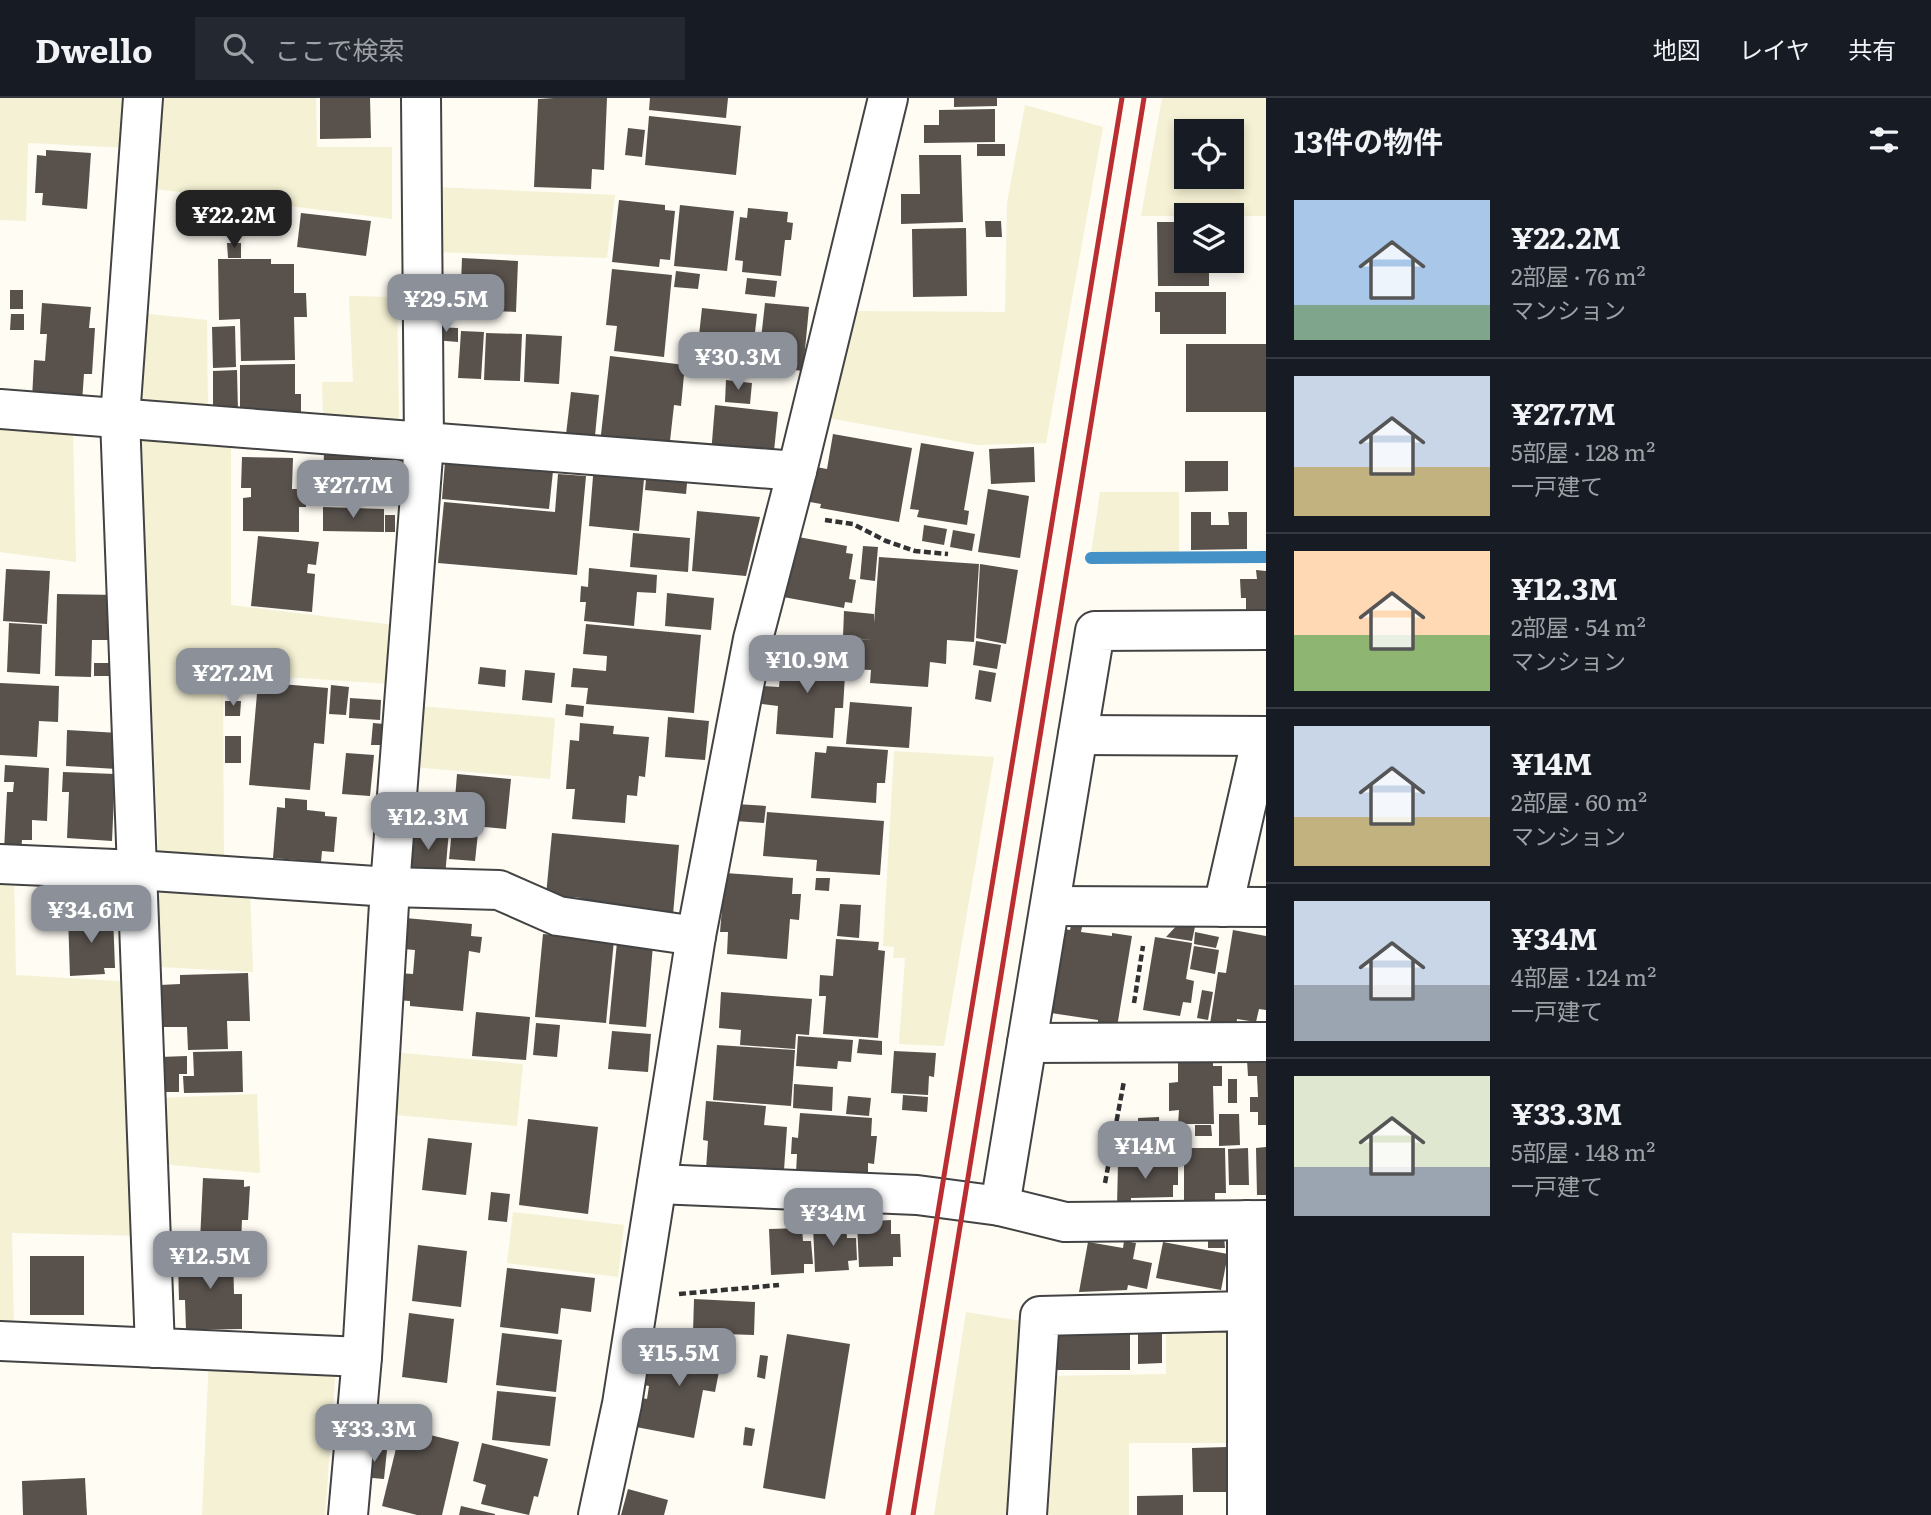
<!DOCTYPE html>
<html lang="ja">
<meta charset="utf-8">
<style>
:root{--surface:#171b24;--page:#242831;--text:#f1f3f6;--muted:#9ea1a6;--line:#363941;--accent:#8c9099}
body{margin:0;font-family:Literata,"Noto Sans JP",serif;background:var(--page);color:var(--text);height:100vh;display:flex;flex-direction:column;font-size:26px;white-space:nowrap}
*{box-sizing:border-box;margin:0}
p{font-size:23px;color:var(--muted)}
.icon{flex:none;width:38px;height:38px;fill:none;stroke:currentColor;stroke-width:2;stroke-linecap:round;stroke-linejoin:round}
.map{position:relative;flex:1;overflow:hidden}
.side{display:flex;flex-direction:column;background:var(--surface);width:665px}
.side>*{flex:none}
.controls{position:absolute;left:1174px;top:21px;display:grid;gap:14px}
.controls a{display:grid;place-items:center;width:70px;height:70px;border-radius:0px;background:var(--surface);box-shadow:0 4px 10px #0003;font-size:35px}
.price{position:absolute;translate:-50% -60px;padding:0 16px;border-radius:14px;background:var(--accent);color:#fff;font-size:23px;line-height:46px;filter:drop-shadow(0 2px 4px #0008)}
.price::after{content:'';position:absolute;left:50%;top:42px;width:21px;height:16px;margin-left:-10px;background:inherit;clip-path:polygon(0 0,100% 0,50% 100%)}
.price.current{background:#222;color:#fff}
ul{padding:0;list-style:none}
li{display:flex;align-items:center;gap:21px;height:175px;padding:0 28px}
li+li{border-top:2px solid var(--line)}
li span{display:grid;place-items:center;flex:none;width:196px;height:140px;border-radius:0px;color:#555}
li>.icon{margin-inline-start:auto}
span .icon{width:84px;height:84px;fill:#fffc;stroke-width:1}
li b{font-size:30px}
h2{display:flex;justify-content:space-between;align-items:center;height:84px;padding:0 28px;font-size:30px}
header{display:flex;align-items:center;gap:42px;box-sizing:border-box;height:98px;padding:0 35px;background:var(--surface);border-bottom:2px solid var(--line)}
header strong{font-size:33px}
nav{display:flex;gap:38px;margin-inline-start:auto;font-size:24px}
.search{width:490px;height:63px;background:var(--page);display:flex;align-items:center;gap:18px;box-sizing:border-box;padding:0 24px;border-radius:0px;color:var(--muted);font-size:26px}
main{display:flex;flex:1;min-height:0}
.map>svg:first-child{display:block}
.farmland{fill:#f4f1d4;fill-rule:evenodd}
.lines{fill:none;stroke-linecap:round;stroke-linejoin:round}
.stream{stroke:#4491c7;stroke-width:12}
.building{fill:#58514c}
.minor-casing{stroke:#434343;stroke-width:42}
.path{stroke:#323232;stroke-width:4.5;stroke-dasharray:7 3.5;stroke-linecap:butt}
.minor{stroke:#fff;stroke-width:38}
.rail{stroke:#ba2e32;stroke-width:5}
</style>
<header>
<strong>Dwello</strong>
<div class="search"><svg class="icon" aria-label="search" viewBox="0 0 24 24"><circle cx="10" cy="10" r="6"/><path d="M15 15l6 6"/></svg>ここで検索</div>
<nav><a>地図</a><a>レイヤ</a><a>共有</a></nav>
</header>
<main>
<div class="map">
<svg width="1266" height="1417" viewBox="0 0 1266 1417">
<rect width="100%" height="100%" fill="#fefcf3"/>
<!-- farmland -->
<g class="farmland">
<path d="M0,0H132L130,50L28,45L26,123L0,122Z"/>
<path d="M154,0H316L317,49H392V121L148,90Z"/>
<path d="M1162,0H1266V118H1141ZM1186,33H1232V79H1186Z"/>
<path d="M1025,7L1103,29L1046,345L977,347L828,320L852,213L1005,214L1007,105Z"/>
<path d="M435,89L615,97L607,160L435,154Z"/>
<path d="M349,198L397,199L399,323L323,316L322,284H353Z"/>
<path d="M140,215L207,222L208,314L148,310L136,298Z"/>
<path d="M0,328L73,335L76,464L0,454Z"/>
<path d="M139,338L231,349V507L395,527L391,586L223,575L224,767L159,763Z"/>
<path d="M1100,394H1179V455L1091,456Z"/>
<path d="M419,608L555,620L550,681L413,669Z"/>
<path d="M894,653L994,659L944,948L899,946L905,860H893L894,849L883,848Z"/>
<path d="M0,776H14L16,877L135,884L143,1138L12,1135L14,1229L0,1228Z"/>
<path d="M158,788L250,791L253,874L160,869Z"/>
<path d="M391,954L523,966L517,1028L385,1016Z"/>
<path d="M257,996L260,1075L161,1066L159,1000Z"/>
<path d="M513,1114L624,1127L618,1179L507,1165Z"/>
<path d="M966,1214L1028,1224L1014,1417H934Z"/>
<path d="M1166,1231L1222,1232L1231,1238V1345H1129V1417H1039L1046,1278L1166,1276Z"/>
<path d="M209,1259L336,1268L325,1417H202Z"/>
</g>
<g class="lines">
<!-- stream -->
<path class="stream" d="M1091,460L1266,459"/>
</g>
<!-- building -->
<g class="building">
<path d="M320,0H370L371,40L320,41Z"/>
<path d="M554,0H607L604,72L592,71L591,91L534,89L538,1Z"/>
<path d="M650,0H728L726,20L649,12Z"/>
<path d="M954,0H997V8L954,9Z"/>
<path d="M995,11V44L924,45V27H939V12Z"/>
<path d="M649,18L741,28L736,77L645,67Z"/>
<path d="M628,30L645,32L642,59L625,57Z"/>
<rect x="977" y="46" width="28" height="12"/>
<path d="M46,52L91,55L87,111L42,107L43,95H35L37,57L46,58Z"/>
<path d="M919,57H961L963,124L901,126V96H920Z"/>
<path d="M619,102L665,107V112L675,113L670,162L660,161L659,169L612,164Z"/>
<path d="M680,107L734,113L727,173L674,168Z"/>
<path d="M748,110L788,114L787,124L793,125L791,142H785L781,178L742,174L743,163L735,162L740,119L747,120Z"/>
<path d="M301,115L371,123L366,158L297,149Z"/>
<path d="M985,123H1001L1002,139H986Z"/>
<path d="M1157,124H1186V163H1209V188H1158Z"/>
<path d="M966,130L967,198L913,199L912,131Z"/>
<path d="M227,145H241V160H228Z"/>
<path d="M462,160L518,163L516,214L460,211Z"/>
<path d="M218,161H271V166H294V195H306L307,219H294L295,262L241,263L240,221L219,222Z"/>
<path d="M612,171L672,177L664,259L614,253L617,228L606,227Z"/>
<path d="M676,173L700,176L698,191L674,189Z"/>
<path d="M747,180L777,183L775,199L745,196Z"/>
<rect x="10" y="192" width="13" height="19"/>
<path d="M1155,194H1226V236H1160V214H1155Z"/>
<path d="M42,205L91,209L89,230H95L92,276H84L82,304L32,301L34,262L45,263L47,236H40Z"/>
<path d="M765,205L809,209L803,273L758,268Z"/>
<path d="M702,210L757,216L750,280L695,274Z"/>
<path d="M11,216H24V232H10Z"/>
<path d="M235,228L236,269L213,270L212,229Z"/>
<path d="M434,229L458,230V244L434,242Z"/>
<path d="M461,233L484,234L481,281L458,280Z"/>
<path d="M486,235L522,236L520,283L484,282Z"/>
<path d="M526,236L562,238L559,286L524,284Z"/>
<rect x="1186" y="246" width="80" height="68"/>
<path d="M610,258L685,267L681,308L674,307L669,352L600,345Z"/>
<path d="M295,266V296H301V315H240V267Z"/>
<path d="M237,272L238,314H213V273Z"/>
<path d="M726,282L752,285L750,306L725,304Z"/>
<path d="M571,294L599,297L594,348L565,345Z"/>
<path d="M715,307L778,314L773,363L711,356Z"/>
<path d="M833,336L912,350L899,424L820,410L821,406L810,404L816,369L827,371Z"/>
<path d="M921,345L974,354L964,412L969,413L967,427L917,419L919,412L910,411Z"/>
<path d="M1034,349L1035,384L991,386L989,351Z"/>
<path d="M324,350L371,352L370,407L323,406Z"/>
<path d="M372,352L401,353V376H372Z"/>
<path d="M242,359L293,360L292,391H307L306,409H299V434L243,433V400L251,399V390H241Z"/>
<path d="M1185,363H1228V393L1185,394Z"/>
<path d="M445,364L553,373L549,411L442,401Z"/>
<path d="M594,366L645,371L639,433L589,428Z"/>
<path d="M647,371L688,375L686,396L645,392Z"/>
<path d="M558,376L586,378L577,477L438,465L444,404L555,414Z"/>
<path d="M988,391L1029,398L1020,460L978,454Z"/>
<path d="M323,409L384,411V434L323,433Z"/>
<path d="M697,413L760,419L746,478L692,473Z"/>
<path d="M1191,414H1211V427H1229L1228,414H1247V451L1191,452Z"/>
<rect x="385" y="417" width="10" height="17"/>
<path d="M924,427L947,431L944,447L922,443Z"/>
<path d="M953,432L975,436L972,453L950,449Z"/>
<path d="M633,435L690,440L688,474L630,469Z"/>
<path d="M258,438L319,444L316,467L308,466L307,475L315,476L312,514L251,508Z"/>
<path d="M793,438L847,448L846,455L853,456L849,481L856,482L852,505L845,504L844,510L783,499Z"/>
<path d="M863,448L878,449L875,483L860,481Z"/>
<path d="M879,459L979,466L974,544L947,542L946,566L930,564L928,589L870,585L871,572L845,571L847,540L873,542L843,539L844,513L874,516V525Z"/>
<path d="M980,466L1018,472L1006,546L976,540Z"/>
<path d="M589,470L657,477L656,495L637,494L634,528L584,523L586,504H580L581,488L588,489Z"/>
<path d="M6,471L50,473L47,526L3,523Z"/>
<path d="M1256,472L1266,473V512H1246V500H1241L1240,481H1257Z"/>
<path d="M667,495L714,500L711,532L665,528Z"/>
<path d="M57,496L117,497V542H92L91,579L55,578Z"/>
<path d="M9,525L42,527L40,576L7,574Z"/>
<path d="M586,526L701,537L694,615L586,606L588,590L571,589L573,570L606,573L607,558L583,556Z"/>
<path d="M976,543L1001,547L997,571L973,567Z"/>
<path d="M782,554L839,558L838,576L845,577L843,610H835L833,640L776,636L778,608L762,606L763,588L779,589Z"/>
<path d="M94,565H110L109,578H94Z"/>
<path d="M480,569L506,572L505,589L478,586Z"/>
<path d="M525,572L555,575L552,605L522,602Z"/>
<path d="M979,572L996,575L991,604L975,601Z"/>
<rect x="241" y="581" width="9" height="15"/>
<path d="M258,584L328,590L324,646L314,645L310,692L249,687Z"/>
<path d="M0,585L59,588L58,624L39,623L37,659L0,657Z"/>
<path d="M331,587L349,589L346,617L329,616Z"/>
<path d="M350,600L381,602L380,622L349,620Z"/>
<path d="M225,603H241L240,618H225Z"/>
<path d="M850,604L912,609L909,650L846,646Z"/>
<path d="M566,606L584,608L583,619L565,617Z"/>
<path d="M668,619L709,623L705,662L665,659Z"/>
<path d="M373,625L384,626L382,647H371Z"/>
<path d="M580,625L614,628L613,636L649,639L645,679L639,678L637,698L627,697L625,725L572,721L575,691H566L570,642L579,643Z"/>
<path d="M67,632L119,635L117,671L66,668Z"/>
<rect x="225" y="638" width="16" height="27"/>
<path d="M827,648L888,652L885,685H877L876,705L811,700L815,654L826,655Z"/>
<path d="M346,655L374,657L370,698L342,696Z"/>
<path d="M5,667L49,670L47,723L32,722V742H22L21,753L4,752L7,694H13L14,684H4Z"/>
<path d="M63,674L115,676L112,743L67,740L69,694H62Z"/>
<path d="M457,676L511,681L506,731L453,726Z"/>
<path d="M285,700L307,702V712L325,714V718L337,719L334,754L322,753L321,764L273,760L277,709L285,710Z"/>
<path d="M736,706L766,708L764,725L735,723Z"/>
<path d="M767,714L884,723L880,777L816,773L817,762L763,758Z"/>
<path d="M412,729L449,732L445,779L407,775Z"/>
<path d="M452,732L478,735L475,763L449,761Z"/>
<path d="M552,735L679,747L673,817L581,808V800L546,797Z"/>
<path d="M725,775L793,780L792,796H801L799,822L790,821L787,861L727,856L728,834H720Z"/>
<path d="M816,780H830L829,793L815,792Z"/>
<path d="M840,806L861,807L859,840L837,838Z"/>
<path d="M113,817L115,870H104L105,876L70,878L68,818Z"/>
<path d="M405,820L472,826L471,838L482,839L480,855L469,853L463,913L410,908V903L396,902L398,875L413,876L415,852L403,851Z"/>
<path d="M1182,822L1196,824L1192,843L1166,839Z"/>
<path d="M1071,827L1082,829L1081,834L1112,838V835L1132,838L1117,929L1098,926V922L1051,915L1065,831L1070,832Z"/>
<path d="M1233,832L1266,838V912L1259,911L1256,924L1237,921L1236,930L1210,926L1218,874L1226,875Z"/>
<path d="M1195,834L1219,839L1216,850L1194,846Z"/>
<path d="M543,836L614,842L606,925L535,919Z"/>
<path d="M1155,839L1192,845L1186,881L1194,883L1191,905L1183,904L1180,918L1143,912Z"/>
<path d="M836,841L879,844L878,852L885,853L878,940L823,936L826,898H819L820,877L833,878Z"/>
<path d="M617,844L653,847L646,929L609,926Z"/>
<path d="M1194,848L1219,852L1215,876L1190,871Z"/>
<path d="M248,875L250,923H227L228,951L188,952L187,929H162L160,887L180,886V877Z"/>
<path d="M1202,892L1213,894L1208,922L1197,920Z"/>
<path d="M721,894L812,901L809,937L796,936L795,951L740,947L741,932L719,930Z"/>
<path d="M476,914L530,919L526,962L472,958Z"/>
<path d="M536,925L560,927L557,959L533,957Z"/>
<path d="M612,933L651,936L648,974L608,971Z"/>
<path d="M798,938L853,942L851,964L838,963L837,971L796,968Z"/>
<path d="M859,941L882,943V957L857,955Z"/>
<path d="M717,947L795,952L791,1008L713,1002Z"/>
<path d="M242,953L243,994L184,995L183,978H194L193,954Z"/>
<path d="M894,953L936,955L934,979L929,978L928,997L891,995Z"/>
<path d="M187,958V976H179V994H161L160,959Z"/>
<path d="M1247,962H1266V1027H1258V1014H1250V999H1258L1257,978H1248Z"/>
<path d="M1178,964H1213V968H1222V988H1213L1214,1026H1178L1179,1012L1169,1013V985L1178,984Z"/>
<rect x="1228" y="981" width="9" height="24"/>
<path d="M794,986L833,989L832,1013L793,1010Z"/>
<path d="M903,997L928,999L927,1014L902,1012Z"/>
<path d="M848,998L871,1000L869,1018L846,1016Z"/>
<path d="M706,1003L766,1008L764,1027L787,1029L784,1072L761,1071V1076L706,1071L708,1043L703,1042Z"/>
<path d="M800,1015L872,1020L871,1038H877L874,1066L868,1065V1080L796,1075L797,1056H791L792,1039L798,1040Z"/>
<path d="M1219,1016H1239L1240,1047L1219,1048Z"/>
<path d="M1159,1019L1160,1040H1138V1020Z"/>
<path d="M528,1021L598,1029L588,1116L519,1107Z"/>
<path d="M1195,1027H1211L1212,1038H1195Z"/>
<path d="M428,1040L472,1045L466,1097L422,1092Z"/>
<path d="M1266,1049V1097H1257L1256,1050Z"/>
<path d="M1184,1050H1225L1226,1095H1215V1107H1184Z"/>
<path d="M1248,1050L1249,1087H1229L1228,1051Z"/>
<path d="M1118,1065H1178V1087H1173V1099L1131,1100V1109H1117Z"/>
<path d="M203,1080L244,1082V1089L250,1088L248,1122H242L241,1146L200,1143Z"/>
<path d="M491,1094L510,1096L507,1124L488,1122Z"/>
<path d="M891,1122V1136H900L901,1159H893V1168L859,1169L857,1124Z"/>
<path d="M846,1126L847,1140H856L857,1162L848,1163L849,1172L815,1174L813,1128Z"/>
<path d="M802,1130L803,1143H811L813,1166H804V1175L771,1177L769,1131Z"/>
<path d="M1208,1138H1224L1225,1150H1208Z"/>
<path d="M1124,1143L1136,1145L1133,1161L1152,1165L1147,1191L1128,1187L1127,1192L1079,1194L1088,1144L1123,1150Z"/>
<path d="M1163,1144L1228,1156L1221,1192L1156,1180Z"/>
<path d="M418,1147L467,1153L461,1209L412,1203Z"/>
<path d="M233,1153L234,1196H242V1231L186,1232L185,1202H179L178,1166H185L184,1154Z"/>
<rect x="30" y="1158" width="54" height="59"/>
<path d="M507,1170L595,1180L591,1214L561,1210L558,1236L500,1229Z"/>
<path d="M694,1201L755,1204L754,1237L693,1235Z"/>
<path d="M409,1215L454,1221L447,1285L402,1279Z"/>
<path d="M1138,1229H1162V1265L1138,1266Z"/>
<path d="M1130,1232V1272H1053V1233Z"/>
<path d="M502,1235L562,1242L556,1294L496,1287Z"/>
<path d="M654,1235L671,1236V1246L653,1245Z"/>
<path d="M787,1236L850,1246L825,1401L763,1390Z"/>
<path d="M678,1241L718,1248L715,1262L721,1263L715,1294L703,1292L694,1340L636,1329L642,1300L647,1301L649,1288L644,1287L649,1264L661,1266L664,1252L675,1254Z"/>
<path d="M760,1257L768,1258L765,1281L757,1279Z"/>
<path d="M497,1293L556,1299L550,1348L492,1342Z"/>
<path d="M368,1317L391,1320L388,1350L365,1347Z"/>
<path d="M745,1329L755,1331L752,1348L743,1347Z"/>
<path d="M401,1330L459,1344L442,1417H417L382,1408Z"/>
<path d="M482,1345L548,1361L538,1399L534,1398L529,1417L481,1406L486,1387L473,1383Z"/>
<path d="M1228,1349L1229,1394H1193L1192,1350Z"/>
<path d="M365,1350L387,1352L384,1381L361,1379Z"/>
<path d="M85,1380L87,1417H23L22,1383Z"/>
<path d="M628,1391L668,1402L664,1417H621Z"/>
<path d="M1183,1397V1417H1137V1398Z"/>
<path d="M461,1408L495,1416V1417H459Z"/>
</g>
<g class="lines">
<!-- minor casing -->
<g class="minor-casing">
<g id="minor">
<path d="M143,0L120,320L155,1250"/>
<path d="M0,311L797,373"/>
<path d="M1266,532L1095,533L1000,1108L1065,1124L1266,1122"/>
<path d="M1078,637L1266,638"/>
<path d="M0,766L137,772L390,789L499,792L558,818L696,838"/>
<path d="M1050,808L1266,809"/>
<path d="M1223,809L1262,638"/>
<path d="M1027,945L1266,944"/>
<path d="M657,1086L917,1097L1000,1108"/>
<path d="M1247,1122V1213"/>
<path d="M0,1243L362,1259"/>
<path d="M348,1417L362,1259L390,789L424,345L421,0"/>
<path d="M598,1417L622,1306L696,838L753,541L797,373L888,0"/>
<path d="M1027,1417L1040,1218L1247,1213V1417"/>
</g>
</g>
<!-- path -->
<g class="path">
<path d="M825,422L853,426L886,443L915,453L948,456"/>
<path d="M1134,905L1143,848"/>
<path d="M1105,1085L1124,983"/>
<path d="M679,1196L779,1187"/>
</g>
<!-- minor -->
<use href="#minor" class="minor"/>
<!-- rail -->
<g class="rail">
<path d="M888,1417L1122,0"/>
<path d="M913,1417L1144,0"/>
</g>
</g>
</svg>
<div class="controls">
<a><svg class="icon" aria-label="locate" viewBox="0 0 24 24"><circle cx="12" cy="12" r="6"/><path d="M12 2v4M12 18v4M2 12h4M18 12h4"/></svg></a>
<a><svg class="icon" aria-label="layers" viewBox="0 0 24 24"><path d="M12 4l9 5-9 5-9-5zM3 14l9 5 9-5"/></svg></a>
</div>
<b class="price current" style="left:234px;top:152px">¥22.2M</b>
<b class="price" style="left:446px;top:236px">¥29.5M</b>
<b class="price" style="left:738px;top:294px">¥30.3M</b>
<b class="price" style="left:353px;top:422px">¥27.7M</b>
<b class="price" style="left:807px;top:597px">¥10.9M</b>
<b class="price" style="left:233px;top:610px">¥27.2M</b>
<b class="price" style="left:428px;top:754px">¥12.3M</b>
<b class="price" style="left:91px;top:847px">¥34.6M</b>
<b class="price" style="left:1145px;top:1083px">¥14M</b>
<b class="price" style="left:833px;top:1150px">¥34M</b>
<b class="price" style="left:210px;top:1193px">¥12.5M</b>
<b class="price" style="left:679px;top:1290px">¥15.5M</b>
<b class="price" style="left:374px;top:1366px">¥33.3M</b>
</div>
<section class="side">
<h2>13件の物件<svg class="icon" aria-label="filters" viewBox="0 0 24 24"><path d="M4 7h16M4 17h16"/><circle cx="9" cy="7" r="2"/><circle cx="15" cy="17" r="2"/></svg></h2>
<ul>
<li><span style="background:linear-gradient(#a9c7e8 75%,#7fa58c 0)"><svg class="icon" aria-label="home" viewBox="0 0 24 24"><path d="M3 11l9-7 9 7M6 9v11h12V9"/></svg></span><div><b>¥22.2M</b><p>2部屋 · 76 m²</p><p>マンション</p></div></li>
<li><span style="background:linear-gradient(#c9d6e8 65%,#c2b280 0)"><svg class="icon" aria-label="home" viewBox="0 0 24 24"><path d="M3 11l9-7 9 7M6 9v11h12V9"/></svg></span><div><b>¥27.7M</b><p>5部屋 · 128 m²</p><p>一戸建て</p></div></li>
<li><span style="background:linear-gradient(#ffd9b3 60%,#8fb573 0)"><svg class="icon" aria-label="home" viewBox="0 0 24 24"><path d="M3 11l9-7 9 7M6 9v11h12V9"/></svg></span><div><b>¥12.3M</b><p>2部屋 · 54 m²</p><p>マンション</p></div></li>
<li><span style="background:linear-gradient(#c9d6e8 65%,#c2b280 0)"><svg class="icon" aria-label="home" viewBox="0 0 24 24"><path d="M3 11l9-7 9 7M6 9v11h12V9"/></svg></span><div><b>¥14M</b><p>2部屋 · 60 m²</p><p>マンション</p></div></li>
<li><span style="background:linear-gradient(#c9d6e8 60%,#9aa5b1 0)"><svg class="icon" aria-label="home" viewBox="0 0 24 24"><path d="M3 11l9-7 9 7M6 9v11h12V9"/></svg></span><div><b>¥34M</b><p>4部屋 · 124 m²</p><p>一戸建て</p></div></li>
<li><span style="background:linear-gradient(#dfe7d0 65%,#9aa5b1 0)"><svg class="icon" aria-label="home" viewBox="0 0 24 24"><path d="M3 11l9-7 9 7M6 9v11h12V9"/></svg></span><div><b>¥33.3M</b><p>5部屋 · 148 m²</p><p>一戸建て</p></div></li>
</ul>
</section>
</main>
